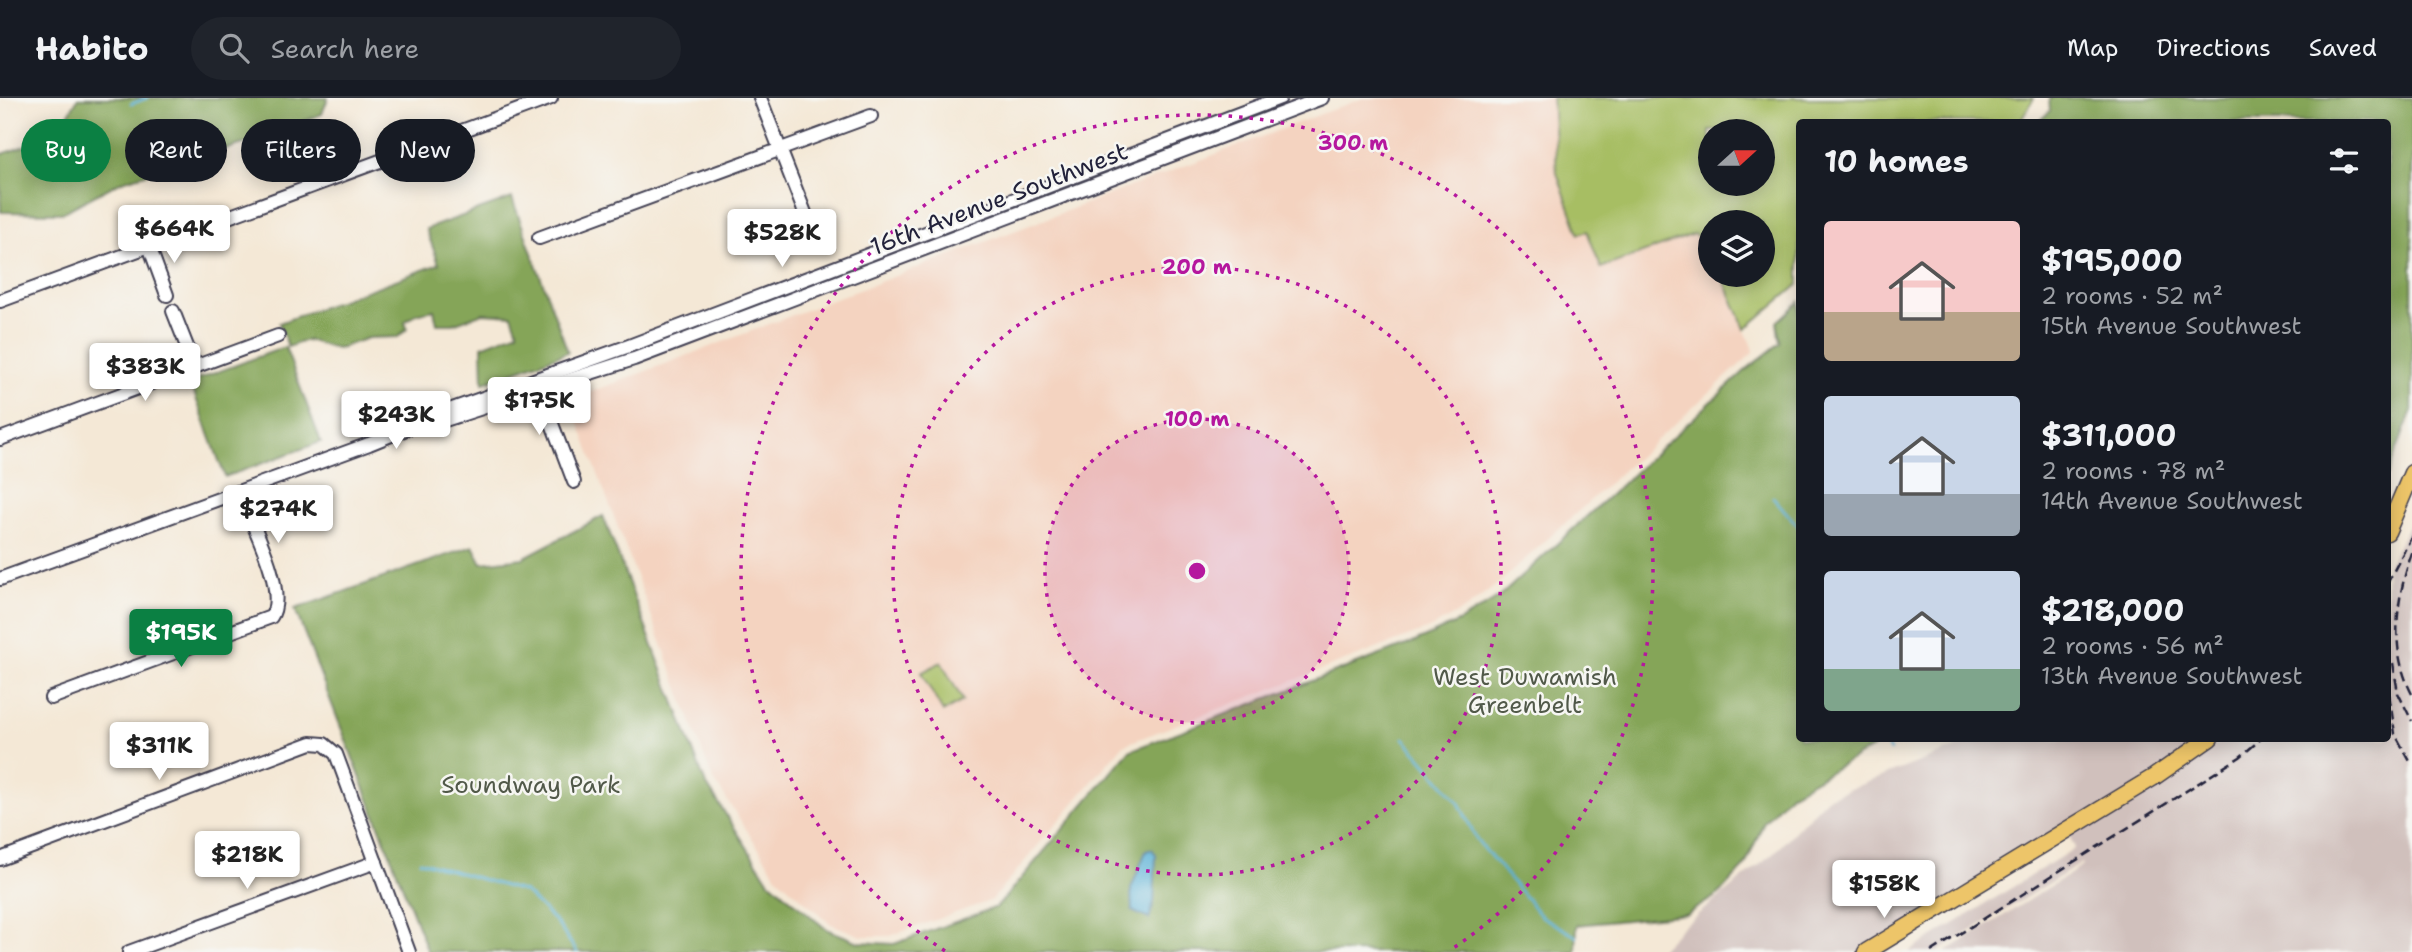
<!DOCTYPE html>
<meta charset="utf-8">
<style>
:root{--surface:#171b24;--page:#20242c;--text:#f1f3f6;--muted:#9ea1a6;--line:#363941;--accent:#0b8043}
body{margin:0;font-family:"Shantell Sans",sans-serif;background:var(--page);color:var(--text);height:100vh;display:flex;flex-direction:column;font-size:26px;white-space:nowrap}
*{box-sizing:border-box;margin:0}
p{font-size:23px;color:var(--muted)}
.icon{flex:none;width:38px;height:38px;fill:none;stroke:currentColor;stroke-width:2;stroke-linecap:round;stroke-linejoin:round}
.map{position:relative;flex:1;overflow:hidden}
.drawer{position:absolute;left:1796px;top:21px;width:595px;height:623px;display:flex;flex-direction:column;background:var(--surface);border-radius:7px;box-shadow:0 4px 18px #0003}
.drawer>*{flex:none}
.hud{position:absolute;left:21px;top:21px;width:665px;height:63px;display:flex;gap:14px}
.needle{width:46px;rotate:69deg}
.buttons{position:absolute;left:1698px;top:21px;display:grid;gap:14px}
.buttons a{display:grid;place-items:center;width:77px;height:77px;border-radius:50%;background:var(--surface);box-shadow:0 4px 18px #0003;font-size:35px}
.price{position:absolute;translate:-50% -60px;padding:0 16px;border-radius:7px;background:#fff;color:#222;font-size:23px;line-height:46px;filter:drop-shadow(0 2px 4px #0008)}
.price::after{content:'';position:absolute;left:50%;top:42px;width:21px;height:16px;margin-left:-10px;background:inherit;clip-path:polygon(0 0,100% 0,50% 100%)}
.price.on{background:var(--accent);color:#fff}
ul{padding:0;list-style:none}
li{display:flex;align-items:center;gap:21px;height:175px;padding:0 28px}
li span{display:grid;place-items:center;flex:none;width:196px;height:140px;border-radius:7px;color:#555}
li>.icon{margin-inline-start:auto}
span .icon{width:84px;height:84px;fill:#fffc;stroke-width:1}
li b{font-size:30px}
h2{display:flex;justify-content:space-between;align-items:center;height:84px;padding:0 28px;font-size:30px}
.chip{padding:0 24px;border-radius:32px;background:var(--surface);box-shadow:0 4px 18px #0003;font-size:24px;line-height:63px}
.chip.on{background:var(--accent);color:#fff}
header{display:flex;align-items:center;gap:42px;box-sizing:border-box;height:98px;padding:0 35px;background:var(--surface);border-bottom:2px solid var(--line)}
header strong{font-size:33px}
nav{display:flex;gap:38px;margin-inline-start:auto;font-size:24px}
.search{width:490px;height:63px;background:var(--page);display:flex;align-items:center;gap:18px;box-sizing:border-box;padding:0 24px;border-radius:38px;color:var(--muted);font-size:26px}
.map>svg:first-child{display:block}
.built{fill:#f4d3c0}
.industrial{fill:#d0c0bc}
.green{fill:#a7be63;stroke:#64704f;stroke-width:2;fill-rule:evenodd}
.forest{fill:#85a559;stroke:#54644a;stroke-width:2}
.water{fill:#5bb2d8;stroke:#3e6a8a;stroke-width:2}
.lines{fill:none;stroke-linecap:round;stroke-linejoin:round}
.stream{stroke:#5bb2d8;stroke-width:2.5}
.minor-casing{stroke:#424052;stroke-width:16}
.major-casing{stroke:#424052;stroke-width:19}
.minor{stroke:#fff;stroke-width:12}
.major{stroke:#edc569;stroke-width:16}
.rail{stroke:#22223b;stroke-width:2.5;stroke-dasharray:10 5;stroke-linecap:butt}
.ring{fill:none;stroke:#b5179e;stroke-width:3.5;stroke-dasharray:3.5 7}
.labels{text-anchor:middle;dominant-baseline:central;stroke-width:5;stroke-linejoin:round;paint-order:stroke}
.street-label{font-size:24px;fill:#22223b;stroke:#f6f6f2}
.park-label{font-size:24px;fill:#515949;stroke:#f6f6f2}
.centre{fill:#b5179e;stroke:#f6f6f2;stroke-width:3.5}
.ring-label{font-size:21px;text-anchor:middle;font-weight:bold;fill:#b5179e;stroke:#f6f6f2;stroke-width:5;stroke-linejoin:round;paint-order:stroke}
</style>
<header>
<strong>Habito</strong>
<div class="search"><svg class="icon" aria-label="search" viewBox="0 0 24 24"><circle cx="10" cy="10" r="6"/><path d="M15 15l6 6"/></svg>Search here</div>
<nav><a>Map</a><a>Directions</a><a>Saved</a></nav>
</header>
<div class="map">
<svg width="2412" height="854" viewBox="0 0 2412 854">
<rect width="100%" height="100%" fill="#f6f6f2"/>
<filter id="ink" filterUnits="userSpaceOnUse"><feTurbulence type="fractalNoise" baseFrequency=".0143" numOctaves="2"/><feDisplacementMap in="SourceGraphic" scale="14" xChannelSelector="R" yChannelSelector="G"/><feConvolveMatrix kernelMatrix="1 2 1 2 8 2 1 2 1" color-interpolation-filters="sRGB"/></filter>
<filter id="wash" filterUnits="userSpaceOnUse"><feTurbulence type="fractalNoise" baseFrequency=".00686" numOctaves="4" result="noise"/><feDisplacementMap in="SourceGraphic" scale="28" xChannelSelector="R" yChannelSelector="G"/><feGaussianBlur stdDeviation="1.57" result="paint"/><feColorMatrix in="noise" values="0 0 0 0 0 0 0 0 0 0 0 0 0 0 0 0 0 1.4 0 .05"/><feComposite in="paint" operator="in"/></filter>
<g filter="url(#wash)">
<rect width="100%" height="100%" fill="#f4e8d6"/>
<!-- built -->
<path class="built" d="M1363,0H1700L1710,86L1695,136L1708,147L1710,177H1722L1754,254L1499,485L1467,510L1431,530L1123,647L992,802L890,838H862L831,826L778,780L712,679L570,302Z"/>
<!-- industrial -->
<path class="industrial" d="M2412,420V854H1945L2083,768L2082,765L1937,854H1909L2075,750L2064,727L1866,854H1657L1682,829L1772,757L1827,700L1978,641L2387,640V468Z"/>
<!-- green -->
<g class="green">
<path d="M1552,0H2034L2020,24H1799V186L1745,231L1722,177H1762V124H1710V151L1694,136L1601,170L1587,133L1579,136L1557,75ZM1710,33H1762V86H1710Z"/>
<path d="M941,564L963,603L943,614L921,575Z"/>
</g>
<!-- forest -->
<g class="forest">
<path d="M78,0H328L322,16L247,45L122,83L62,115L1,114L0,57L57,36Z"/>
<path d="M2049,0H2412V312L2387,378V24H2038L2050,13Z"/>
<path d="M512,100L568,254L483,285L482,248L518,234L512,217L483,215L453,226H437L434,212L416,216L405,224L407,231L398,239L368,240L337,251L307,242L288,249L279,225L439,166L426,131Z"/>
<path d="M1799,204V640L1888,641L1790,696L1764,724L1745,768L1719,796L1687,816L1577,827L1576,854H428L295,511L473,448L482,465L523,460L603,418L705,684L768,782L826,831L859,844L894,846L997,809L1129,653L1417,543L1460,523L1498,500L1747,271L1780,245L1777,224Z"/>
<path d="M285,249L321,344L225,379L190,284Z"/>
</g>
<!-- water -->
<path class="water" d="M1152,751L1156,757L1154,804L1149,821L1132,813L1131,791L1146,753Z"/>
<g class="lines">
<!-- stream -->
<g class="stream">
<path d="M131,6L147,0"/>
<path d="M1773,399L1799,429"/>
<path d="M1404,640L1459,705L1477,742L1526,800L1541,818L1577,839"/>
<path d="M1883,640L1890,653"/>
<path d="M420,763L525,794L556,824L577,854"/>
</g>
</g>
</g>
<g filter="url(#ink)">
<g class="lines">
<!-- minor casing -->
<g class="minor-casing">
<g id="minor">
<path d="M760,0L805,115"/>
<path d="M539,140L871,18"/>
<path d="M149,148L167,197"/>
<path d="M0,203L551,0"/>
<path d="M173,213L195,269"/>
<path d="M537,286L574,384"/>
<path d="M442,323L634,261L1322,0"/>
<path d="M0,341L278,238"/>
<path d="M0,481L369,346L411,329L416,324L629,248L1280,0"/>
<path d="M51,600L271,519C289,493 250,422 239,394"/>
<path d="M0,761L311,645L324,646L336,656L409,854"/>
<path d="M129,854L376,764"/>
</g>
</g>
<!-- major casing -->
<g class="major-casing">
<g id="major">
<path d="M2387,434L2412,375"/>
<path d="M1866,854L2154,679L2210,640"/>
</g>
</g>
<!-- minor -->
<use href="#minor" class="minor"/>
<!-- major -->
<use href="#major" class="major"/>
<!-- rail -->
<g class="rail">
<path d="M2412,455C2396,500 2389,552 2412,596"/>
<path d="M2387,486L2412,438"/>
<path d="M2393,565L2398,595L2412,623"/>
<path d="M2387,582L2395,636L2412,667"/>
<path d="M1931,854L2240,659L2262,640"/>
</g>
</g>
</g>
<!-- distance rings -->
<circle cx="1197" cy="473" r="152" fill="#b5179e" fill-opacity=".12"/>
<g class="ring">
<circle cx="1197" cy="473" r="152"/>
<circle cx="1197" cy="473" r="304"/>
<path d="M945 853A456 456 0 1 1 1449 853"/>
</g>
<g class="labels">
<!-- street labels -->
<g class="street-label">
<text transform="translate(999 101) rotate(-21)">16th Avenue Southwest</text>
</g>
<!-- park labels -->
<g class="park-label">
<text x="1525" y="579">West Duwamish<tspan x="1525" dy="28">Greenbelt</tspan></text>
<text x="531" y="687">Soundway Park</text>
</g>
</g>
<circle cx="1197" cy="473" r="10" class="centre"/>
<g class="ring-label">
<text x="1353" y="52">300 m</text>
<text x="1197" y="176">200 m</text>
<text x="1197" y="328">100 m</text>
</g>
</svg>
<div class="buttons">
<a><svg class="needle" viewBox="-14 -14 28 28"><path d="M0-13l5 13h-10z" fill="#e53935"/><path d="M0 13l5-13h-10z" fill="#9ea1a6"/></svg></a>
<a><svg class="icon" aria-label="layers" viewBox="0 0 24 24"><path d="M12 4l9 5-9 5-9-5zM3 14l9 5 9-5"/></svg></a>
</div>
<b class="price" style="left:174px;top:167px">$664K</b>
<b class="price" style="left:782px;top:171px">$528K</b>
<b class="price" style="left:145px;top:305px">$383K</b>
<b class="price" style="left:539px;top:339px">$175K</b>
<b class="price" style="left:396px;top:353px">$243K</b>
<b class="price" style="left:278px;top:447px">$274K</b>
<b class="price on" style="left:181px;top:571px">$195K</b>
<b class="price" style="left:159px;top:684px">$311K</b>
<b class="price" style="left:247px;top:793px">$218K</b>
<b class="price" style="left:1884px;top:822px">$158K</b>
<div class="hud">
<a class="chip on">Buy</a>
<a class="chip">Rent</a>
<a class="chip">Filters</a>
<a class="chip">New</a>
</div>
<section class="drawer">
<h2>10 homes<svg class="icon" aria-label="filters" viewBox="0 0 24 24"><path d="M4 7h16M4 17h16"/><circle cx="9" cy="7" r="2"/><circle cx="15" cy="17" r="2"/></svg></h2>
<ul>
<li><span style="background:linear-gradient(#f6c9c9 65%,#b9a48a 0)"><svg class="icon" aria-label="home" viewBox="0 0 24 24"><path d="M3 11l9-7 9 7M6 9v11h12V9"/></svg></span><div><b>$195,000</b><p>2 rooms · 52 m²</p><p>15th Avenue Southwest</p></div></li>
<li><span style="background:linear-gradient(#c9d6e8 70%,#9aa5b1 0)"><svg class="icon" aria-label="home" viewBox="0 0 24 24"><path d="M3 11l9-7 9 7M6 9v11h12V9"/></svg></span><div><b>$311,000</b><p>2 rooms · 78 m²</p><p>14th Avenue Southwest</p></div></li>
<li><span style="background:linear-gradient(#c9d6e8 70%,#7fa58c 0)"><svg class="icon" aria-label="home" viewBox="0 0 24 24"><path d="M3 11l9-7 9 7M6 9v11h12V9"/></svg></span><div><b>$218,000</b><p>2 rooms · 56 m²</p><p>13th Avenue Southwest</p></div></li>
</ul>
</section>
</div>
